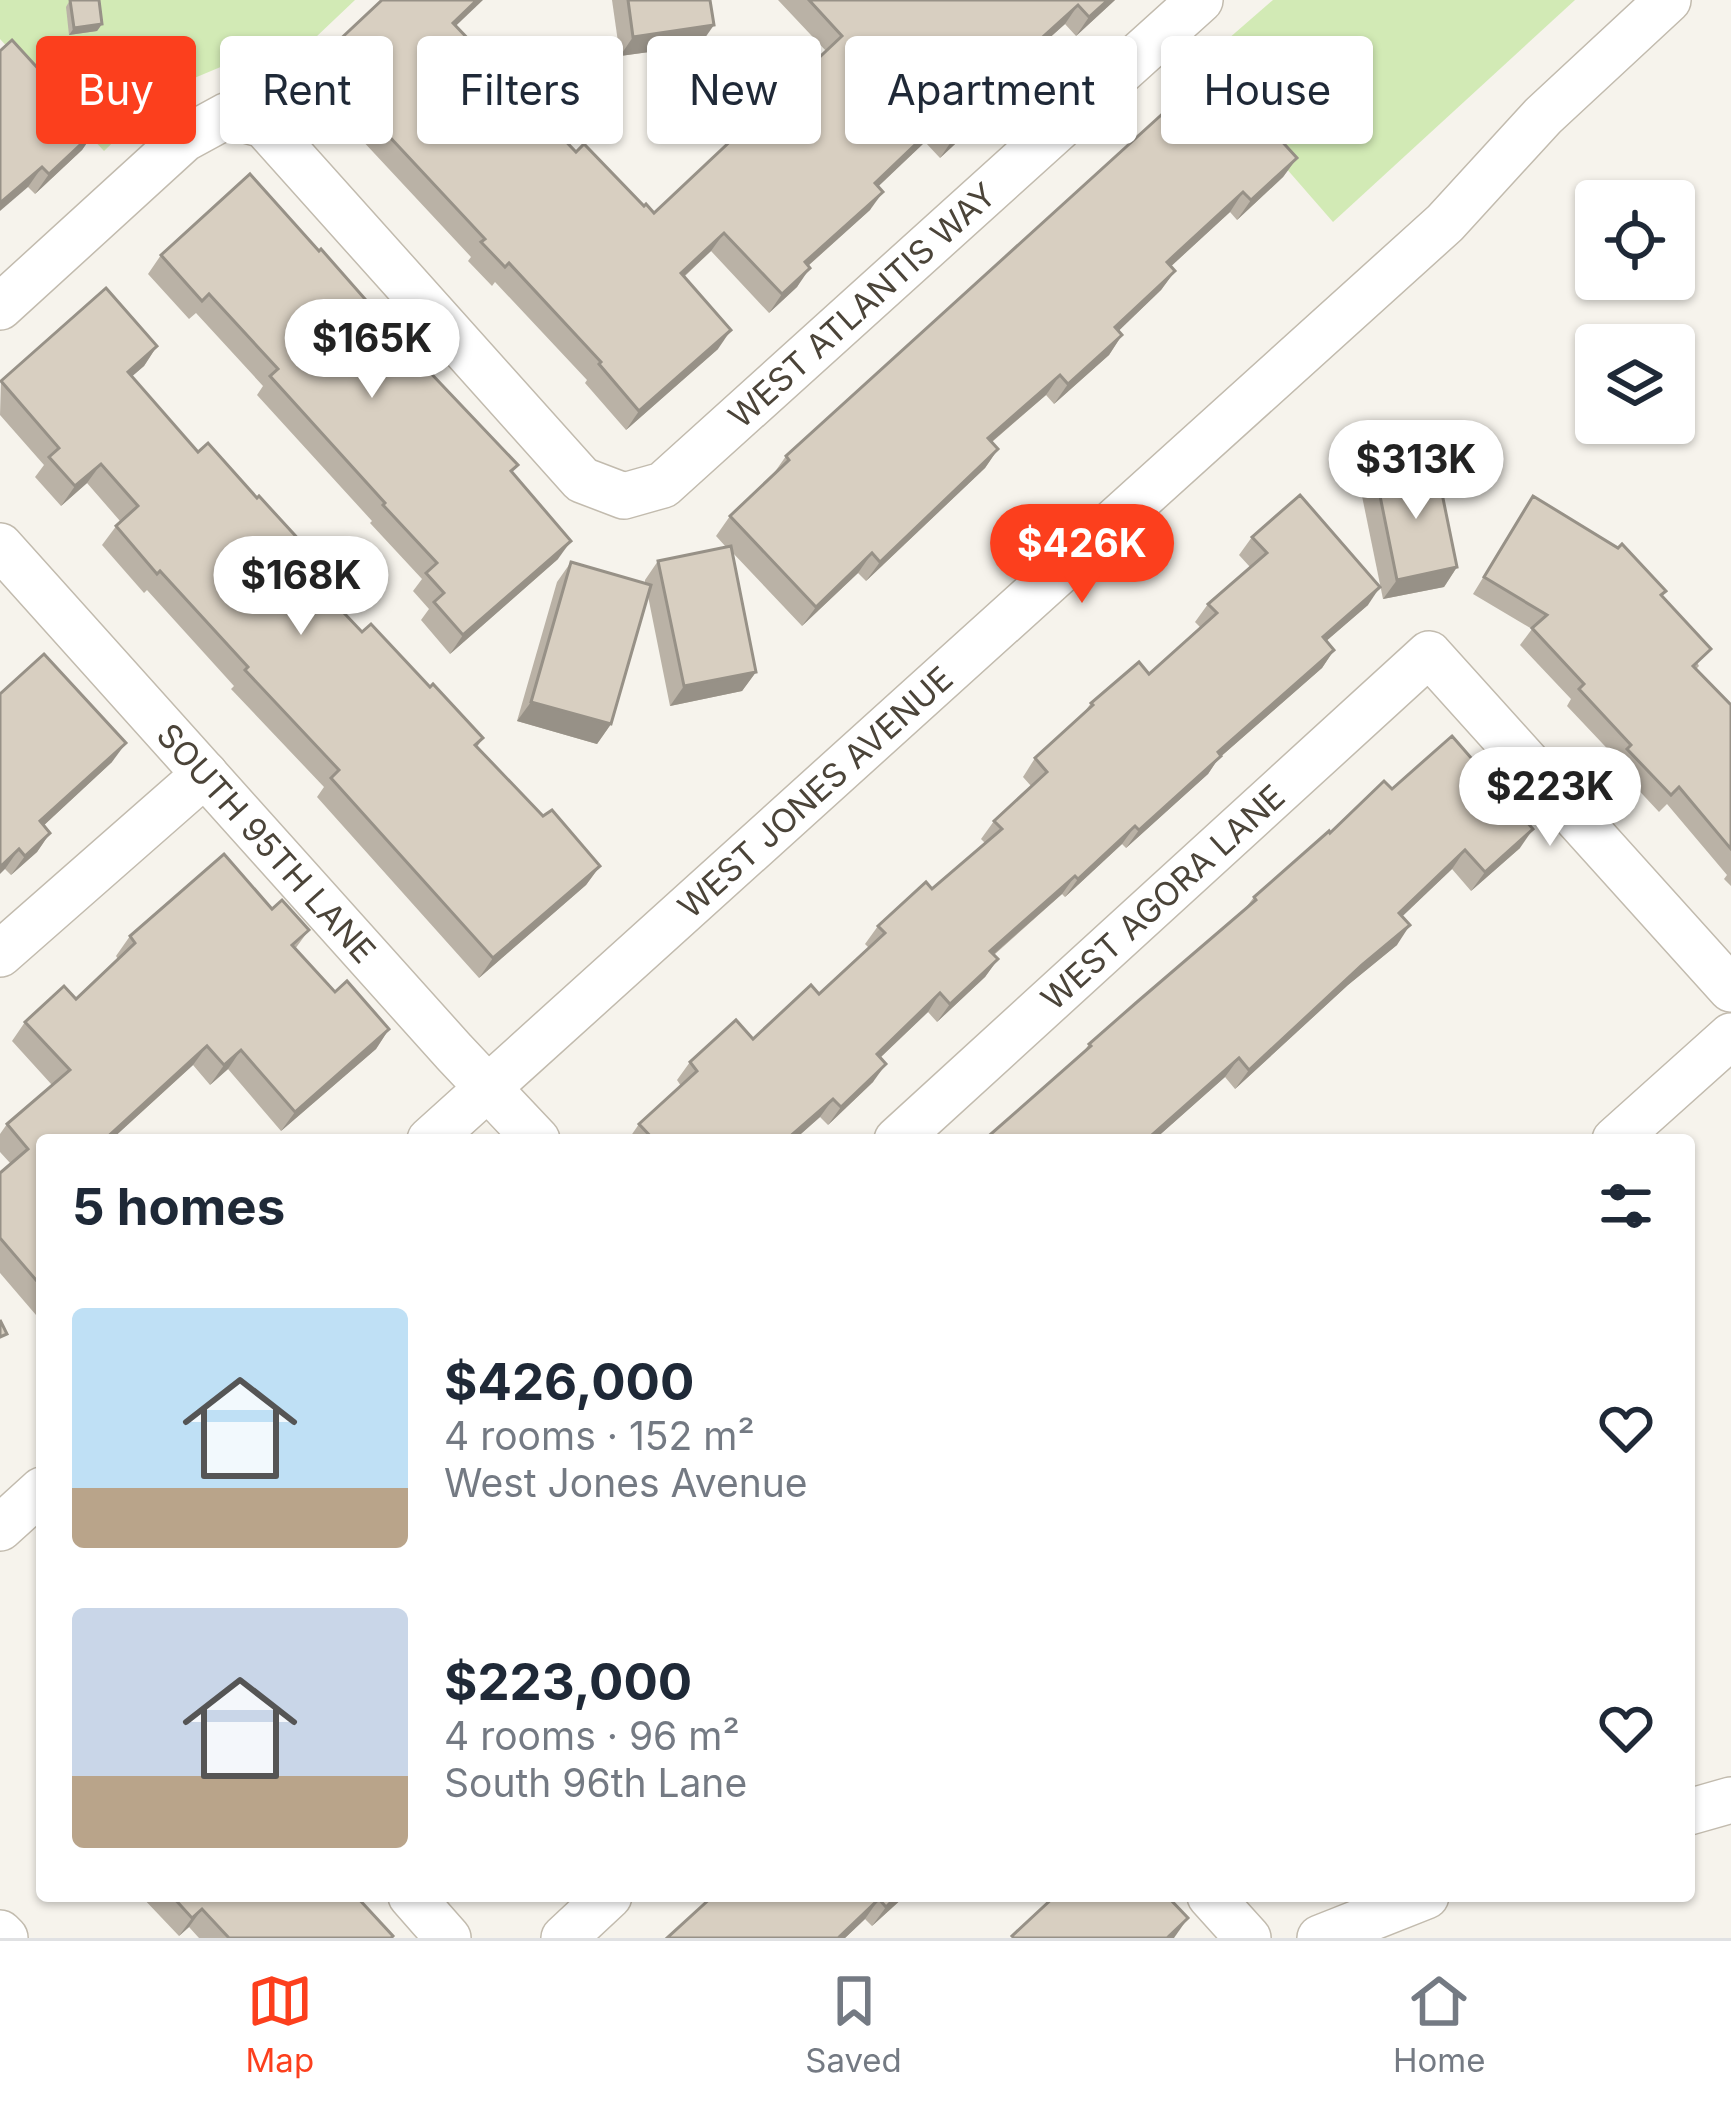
<!DOCTYPE html>
<meta charset="utf-8">
<style>
:root{--surface:#fff;--page:#f2f2f3;--text:#1f2937;--muted:#747a83;--line:#e0e1e3;--accent:#fc3f1d}
body{margin:0;font-family:Inter,sans-serif;background:var(--page);color:var(--text);height:100vh;display:flex;flex-direction:column;font-size:45px;white-space:nowrap}
*{box-sizing:border-box;margin:0}
p{font-size:39px;color:var(--muted)}
.icon{flex:none;width:66px;height:66px;fill:none;stroke:currentColor;stroke-width:2;stroke-linecap:round;stroke-linejoin:round}
.map{position:relative;flex:1;overflow:hidden}
.sheet{position:absolute;left:36px;top:1134px;width:1659px;height:768px;display:flex;flex-direction:column;background:var(--surface);border-radius:12px;box-shadow:0 3px 9px #0004}
.sheet>*{flex:none}
.guide{position:absolute;left:36px;top:36px;width:1659px;height:108px;display:flex;gap:24px}
.buttons{position:absolute;left:1575px;top:180px;display:grid;gap:24px}
.buttons a{display:grid;place-items:center;width:120px;height:120px;border-radius:12px;background:var(--surface);box-shadow:0 3px 9px #0004;font-size:60px}
.price{position:absolute;translate:-50% -102px;padding:0 27px;border-radius:42px;background:#fff;color:#222;font-size:39px;line-height:78px;filter:drop-shadow(0 3px 6px #0008)}
.price::after{content:'';position:absolute;left:50%;top:72px;width:36px;height:27px;margin-left:-18px;background:inherit;clip-path:polygon(0 0,100% 0,50% 100%)}
.price.current{background:var(--accent);color:#fff}
ul{padding:0;list-style:none}
li{display:flex;align-items:center;gap:36px;height:300px;padding:0 36px}
li span{display:grid;place-items:center;flex:none;width:336px;height:240px;border-radius:12px;color:#555}
li>.icon{margin-inline-start:auto}
span .icon{width:144px;height:144px;fill:#fffc;stroke-width:1}
li b{font-size:51px}
h2{display:flex;justify-content:space-between;align-items:center;height:144px;padding:0 36px;font-size:51px}
.tag{padding:0 42px;border-radius:12px;background:var(--surface);box-shadow:0 3px 9px #0004;font-size:42px;line-height:108px}
.tag.current{background:var(--accent);color:#fff}
.tab-bar{display:flex;justify-content:space-around;align-items:center;height:168px;border-top:3px solid var(--line);background:var(--surface);font-size:33px;color:var(--muted)}
.tab-bar a{display:grid;justify-items:center;gap:6px}
.tab-bar .current{color:var(--accent)}
.map>svg:first-child{display:block}
.green{fill:#d2eab5}
.lines{fill:none;stroke-linecap:round;stroke-linejoin:round}
.minor-casing{stroke:#c2bbae;stroke-width:48}
.minor{stroke:#fff;stroke-width:45}
.wall{fill:#bab2a6}
.shaded-wall{fill:#979187}
.building{fill:#d8cfc1;stroke:#979187;stroke-width:3}
.labels{text-anchor:middle;dominant-baseline:central;stroke-width:12;stroke-linejoin:round;paint-order:stroke}
.street-label{font-size:33px;fill:#4b4439;stroke:#fff}
</style>
<div class="map">
<svg width="1731" height="1938" viewBox="0 0 1731 1938">
<rect width="100%" height="100%" fill="#f6f3ec"/>
<!-- green -->
<g class="green">
<path d="M0,0H355L277,74L223,66L168,89L104,151L0,39Z"/>
<path d="M1273,0H1575L1333,222L1197,66Z"/>
</g>
<g class="lines">
<!-- minor casing -->
<g class="minor-casing">
<g id="minor">
<path id="s1" d="M0,307L184,139L228,115L264,125L582,480L624,496L663,485L1200,0"/>
<path id="s2" d="M0,546L454,1052L537,1140"/>
<path d="M0,954L205,774"/>
<path id="s3" d="M430,1140L1445,223L1543,116L1668,0"/>
<path id="s4" d="M897,1140L1429,654L1731,989"/>
<path d="M1615,1140L1731,1036"/>
<path d="M0,1528L42,1490"/>
<path d="M1689,1812L1731,1800"/>
<path d="M411,1896L448,1938"/>
<path d="M1210,1896L1248,1938"/>
<path d="M0,1933L5,1938"/>
<path d="M564,1938L609,1896"/>
<path d="M1320,1938L1426,1896"/>
</g>
</g>
<!-- minor -->
<use href="#minor" class="minor"/>
</g>
<!-- wall -->
<g class="wall">
<path d="M70,0L102,24L97,31L69,35L66,7Z"/>
<path d="M612,0H710L700,45L620,56Z"/>
<path d="M778,0H1115L1076,36L1065,24L1017,67L1024,74L1010,93L940,158L925,142L878,186L870,210L808,266L797,287L769,313L711,251L685,276L718,349L626,430L585,383L587,380L495,282L492,286L468,261L471,257L360,138L372,120L321,64L334,45L456,26L576,152L654,213L826,51Z"/>
<path d="M0,51L95,131L82,150L35,194L28,187Z"/>
<path d="M1297,158L1283,177L1237,220L1230,212L1171,266L1175,271L1161,290L1118,331L1122,335L1109,355L1054,404L1046,395L992,442L998,449L985,468L866,581L858,573L802,626L732,552L756,672L742,691L670,706L648,596L611,724L597,744L517,721L557,582L571,562L645,583V580L658,561L726,547L716,536L730,516L772,476L786,456Z"/>
<path d="M161,255L513,473L558,559L450,654L421,620L429,609L413,591L422,579L370,523L372,521L257,395L263,386L196,313L189,319L148,274Z"/>
<path d="M157,346L144,366L132,376L292,558L362,632L430,687L483,738L477,747L543,816L600,866L586,885L479,978L317,797L324,787L231,689L234,686L147,590L144,593L102,545L120,521L87,483L61,506L35,477L44,465L0,415L1,381Z"/>
<path d="M1376,476L1457,567L1444,587L1383,599L1362,496Z"/>
<path d="M1533,496L1666,591L1662,596L1699,666L1696,669L1731,705V886L1724,879L1727,875L1667,804L1659,812L1616,766L1619,761L1567,706L1571,699L1520,645L1532,629L1473,594Z"/>
<path d="M1252,537L1368,605L1326,641L1334,650L1322,668L1218,759L1208,774L1126,848L1122,844L1065,897L1062,894L994,955L998,959L985,977L937,1022L928,1012L880,1058L873,1082L828,1125L820,1117L794,1140H628L639,1124L681,1086L677,1080L690,1062L753,1039L819,994L869,948L865,944L878,926L932,889L985,843L981,839L994,821L1031,786L1023,777L1035,758L1083,714L1091,703L1149,674L1201,628L1195,622L1208,604L1250,567L1239,555Z"/>
<path d="M0,694L112,762L44,825L50,833L37,852L11,875L5,869Z"/>
<path d="M1392,789L1520,848L1471,891L1452,869L1402,916L1397,945L1348,985L1235,1089L1225,1077L1155,1139L1081,1056L1089,1044L1244,910L1254,897L1330,833Z"/>
<path d="M272,909L309,930L295,949L335,992L389,1029L376,1049L281,1131L228,1069L210,1085L193,1065L111,1140H42V1310L36,1315L0,1273V1173L11,1164L0,1152V1134L7,1124L52,1085L12,1041L25,1022L76,999L118,959L116,956L130,936Z"/>
<path d="M141,1896H356L391,1938H199L189,1927L179,1936Z"/>
<path d="M713,1896H905L872,1926L865,1919L845,1938H667Z"/>
</g>
<!-- shaded-wall -->
<g class="shaded-wall">
<path d="M477,0H483L440,41L453,23Z"/>
<path d="M1108,0H1115L1076,36L1089,17Z"/>
<path d="M1078,5L1065,24L1001,81L1014,63Z"/>
<path d="M102,24L97,31L69,35L74,28Z"/>
<path d="M714,25L700,45L620,56L633,37Z"/>
<path d="M1024,74L1010,93L940,158L953,139Z"/>
<path d="M938,123L925,142L862,202L875,183Z"/>
<path d="M95,131L82,150L35,194L49,174Z"/>
<path d="M1297,158L1283,177L1237,220L1251,200Z"/>
<path d="M42,167L28,187L0,211V203Z"/>
<path d="M883,192L870,210L791,281L805,262Z"/>
<path d="M1243,192L1230,212L1154,282L1167,262Z"/>
<path d="M724,233L711,251L668,291L681,273Z"/>
<path d="M810,268L797,287L769,313L782,294Z"/>
<path d="M1175,271L1161,290L1102,347L1115,327Z"/>
<path d="M731,330L718,349L626,430L639,411Z"/>
<path d="M1122,335L1109,355L1054,404L1068,384Z"/>
<path d="M157,346L144,366L114,392L128,372Z"/>
<path d="M1060,375L1046,395L974,457L988,438Z"/>
<path d="M998,449L985,468L866,581L880,562Z"/>
<path d="M101,464L87,483L61,506L75,486Z"/>
<path d="M571,541L558,559L450,654L463,635Z"/>
<path d="M872,553L858,573L802,626L816,607Z"/>
<path d="M1457,567L1444,587L1383,599L1397,580Z"/>
<path d="M1380,587L1368,605L1310,655L1323,637Z"/>
<path d="M1334,650L1322,668L1218,759L1208,774L1126,848L1139,830L1218,752Z"/>
<path d="M756,672L742,691L670,706L684,686Z"/>
<path d="M531,702L611,724L597,744L517,721Z"/>
<path d="M126,743L112,762L27,841L40,821Z"/>
<path d="M1135,826L1122,844L1065,897L1078,879Z"/>
<path d="M1533,829L1520,848L1471,891L1485,872Z"/>
<path d="M50,833L37,852L11,875L25,856Z"/>
<path d="M19,849L5,869L0,874V867Z"/>
<path d="M1465,850L1452,869L1386,932L1399,913Z"/>
<path d="M600,866L586,885L479,978L493,958Z"/>
<path d="M1075,876L1062,894L977,969L990,951Z"/>
<path d="M1410,925L1397,945L1348,985L1235,1089L1249,1070L1362,965Z"/>
<path d="M998,959L985,977L937,1022L950,1004Z"/>
<path d="M940,993L928,1012L864,1073L877,1054Z"/>
<path d="M389,1029L376,1049L281,1131L295,1112Z"/>
<path d="M207,1046L193,1065L111,1140H104Z"/>
<path d="M241,1050L228,1069L210,1085L224,1065Z"/>
<path d="M1239,1058L1225,1077L1154,1140L1152,1135Z"/>
<path d="M886,1064L873,1082L828,1125L841,1107Z"/>
<path d="M833,1099L820,1117L794,1140H786Z"/>
<path d="M897,1896H905L872,1926L886,1907Z"/>
<path d="M879,1899L865,1919L845,1938H838Z"/>
<path d="M202,1909L189,1927L179,1936L192,1918Z"/>
<path d="M1188,1918L1174,1938H1167Z"/>
</g>
<!-- building -->
<g class="building">
<path d="M70,0H99L102,24L74,28Z"/>
<path d="M382,0H477L453,23L576,152L584,144L644,206L646,204L654,213L842,36L809,0H1108L1089,17L1078,5L1014,63L1024,74L953,139L938,123L875,183L883,192L805,262L810,268L782,294L724,233L681,273L731,330L639,411L599,364L601,362L509,263L505,267L481,242L485,239L373,119L389,104L334,45Z"/>
<path d="M628,0H710L714,25L633,37Z"/>
<path d="M12,40L95,131L49,174L42,167L0,203V51Z"/>
<path d="M1214,67L1297,158L1251,200L1243,192L1167,262L1175,271L1115,327L1122,335L1068,384L1060,375L988,438L998,449L880,562L872,553L816,607L730,516L789,460L786,456Z"/>
<path d="M250,174L319,251L321,249L423,365L518,465L511,471L571,541L463,635L434,602L444,593L426,573L437,563L383,505L385,503L270,376L278,369L209,294L202,301L161,255Z"/>
<path d="M106,288L157,346L128,372L198,452L208,443L257,498L259,496L302,543L289,555L362,632L371,624L430,687L433,684L483,738L475,745L543,816L552,810L600,866L493,958L331,778L339,770L245,670L248,667L160,571L157,574L116,526L138,506L101,464L75,486L49,457L59,448L1,381Z"/>
<path d="M1436,464L1457,567L1397,580L1376,476Z"/>
<path d="M1300,495L1380,587L1323,637L1334,650L1218,752L1221,756L1139,830L1135,826L1078,879L1075,876L990,951L998,959L950,1004L940,993L877,1054L886,1064L841,1107L833,1099L786,1140H654L639,1124L697,1071L690,1062L736,1020L753,1039L811,985L819,994L885,933L878,926L926,882L932,889L1002,829L994,821L1047,772L1035,758L1093,705L1091,703L1139,662L1149,674L1217,613L1208,604L1267,553L1252,537Z"/>
<path d="M1533,496L1618,548L1622,544L1666,591L1661,595L1711,649L1693,666L1731,705V849L1679,787L1671,795L1627,749L1631,745L1579,689L1584,684L1532,628L1547,615L1484,577Z"/>
<path d="M731,546L756,672L684,686L658,561Z"/>
<path d="M571,562L651,585L611,724L531,702Z"/>
<path d="M44,654L126,743L40,821L50,833L25,856L19,849L0,867V694Z"/>
<path d="M1452,736L1533,829L1485,872L1465,850L1399,913L1410,925L1362,965L1249,1070L1239,1058L1152,1135L1156,1140H984L1091,1046L1089,1044L1137,1002L1256,900L1254,897L1329,831L1330,833L1384,781L1392,789Z"/>
<path d="M224,854L272,909L282,900L309,930L292,945L335,992L347,981L389,1029L295,1112L241,1050L224,1065L207,1046L104,1140H42V1287L0,1238V1173L28,1149L7,1124L70,1070L25,1022L64,986L76,999L135,943L130,936Z"/>
<path d="M0,1320L7,1334L0,1337Z"/>
<path d="M172,1896H356L393,1936L391,1938H229L202,1909L192,1918Z"/>
<path d="M713,1896H897L886,1907L879,1899L838,1938H667Z"/>
<path d="M1055,1896H1167L1188,1918L1167,1938H1014L1012,1936Z"/>
</g>
<g class="labels">
<!-- street labels -->
<g class="street-label">
<text stroke="none"><textPath href="#s1" startOffset="1167">WEST ATLANTIS WAY</textPath></text>
<text stroke="none"><textPath href="#s3" startOffset="519">WEST JONES AVENUE</textPath></text>
<text stroke="none"><textPath href="#s2" startOffset="399">SOUTH 95TH LANE</textPath></text>
<text stroke="none"><textPath href="#s4" startOffset="360">WEST AGORA LANE</textPath></text>
</g>
</g>
</svg>
<div class="buttons">
<a><svg class="icon" aria-label="locate" viewBox="0 0 24 24"><circle cx="12" cy="12" r="6"/><path d="M12 2v4M12 18v4M2 12h4M18 12h4"/></svg></a>
<a><svg class="icon" aria-label="layers" viewBox="0 0 24 24"><path d="M12 4l9 5-9 5-9-5zM3 14l9 5 9-5"/></svg></a>
</div>
<b class="price" style="left:372px;top:401px">$165K</b>
<b class="price" style="left:1416px;top:522px">$313K</b>
<b class="price current" style="left:1082px;top:606px">$426K</b>
<b class="price" style="left:301px;top:638px">$168K</b>
<b class="price" style="left:1550px;top:849px">$223K</b>
<div class="guide">
<a class="tag current">Buy</a>
<a class="tag">Rent</a>
<a class="tag">Filters</a>
<a class="tag">New</a>
<a class="tag">Apartment</a>
<a class="tag">House</a>
</div>
<section class="sheet">
<h2>5 homes<svg class="icon" aria-label="filters" viewBox="0 0 24 24"><path d="M4 7h16M4 17h16"/><circle cx="9" cy="7" r="2"/><circle cx="15" cy="17" r="2"/></svg></h2>
<ul>
<li><span style="background:linear-gradient(#bfe0f5 75%,#b9a48a 0)"><svg class="icon" aria-label="home" viewBox="0 0 24 24"><path d="M3 11l9-7 9 7M6 9v11h12V9"/></svg></span><div><b>$426,000</b><p>4 rooms · 152 m²</p><p>West Jones Avenue</p></div><svg class="icon" aria-label="heart" viewBox="0 0 24 24"><path d="M12 20l-8-8c-3-5 5-10 8-4 3-6 11-1 8 4z"/></svg></li>
<li><span style="background:linear-gradient(#c9d6e8 70%,#b9a48a 0)"><svg class="icon" aria-label="home" viewBox="0 0 24 24"><path d="M3 11l9-7 9 7M6 9v11h12V9"/></svg></span><div><b>$223,000</b><p>4 rooms · 96 m²</p><p>South 96th Lane</p></div><svg class="icon" aria-label="heart" viewBox="0 0 24 24"><path d="M12 20l-8-8c-3-5 5-10 8-4 3-6 11-1 8 4z"/></svg></li>
</ul>
</section>
</div>
<nav class="tab-bar">
<a class="current"><svg class="icon" aria-label="map" viewBox="0 0 24 24"><path d="M3 6l6-2 6 2 6-2v14l-6 2-6-2-6 2zM9 4v14M15 6v14"/></svg>Map</a>
<a><svg class="icon" aria-label="saved" viewBox="0 0 24 24"><path d="M7 4h10v16l-5-4-5 4z"/></svg>Saved</a>
<a><svg class="icon" aria-label="home" viewBox="0 0 24 24"><path d="M3 11l9-7 9 7M6 9v11h12V9"/></svg>Home</a>
</nav>
